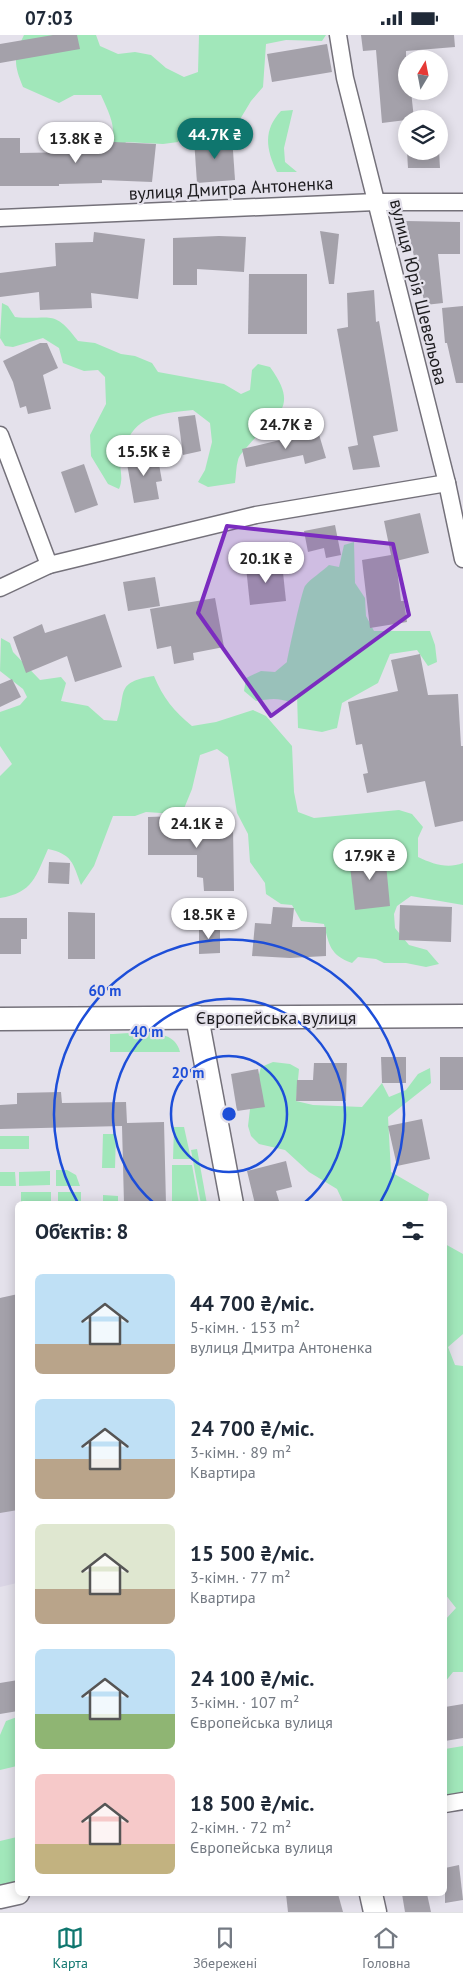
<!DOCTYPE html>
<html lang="uk">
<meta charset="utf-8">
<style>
:root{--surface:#fff;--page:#f2f2f3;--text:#1f2937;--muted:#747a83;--line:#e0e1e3;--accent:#0f766e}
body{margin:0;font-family:"PT Sans",sans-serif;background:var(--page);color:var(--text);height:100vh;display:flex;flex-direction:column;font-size:19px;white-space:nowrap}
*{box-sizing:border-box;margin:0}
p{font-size:16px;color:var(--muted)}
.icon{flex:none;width:28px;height:28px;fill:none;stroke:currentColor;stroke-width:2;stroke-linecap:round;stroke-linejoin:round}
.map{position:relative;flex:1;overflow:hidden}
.panel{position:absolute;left:15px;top:1166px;width:432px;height:695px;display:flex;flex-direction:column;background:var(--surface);border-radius:8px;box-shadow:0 2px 12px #0003}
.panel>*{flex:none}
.needle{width:32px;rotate:10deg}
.buttons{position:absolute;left:398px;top:15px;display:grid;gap:10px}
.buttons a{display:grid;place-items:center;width:50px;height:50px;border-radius:50%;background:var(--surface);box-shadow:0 2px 12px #0003;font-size:25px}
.price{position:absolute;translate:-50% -42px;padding:0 11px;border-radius:18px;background:#fff;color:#222;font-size:16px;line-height:32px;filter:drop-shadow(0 1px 2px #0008)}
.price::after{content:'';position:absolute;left:50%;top:30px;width:15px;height:11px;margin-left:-8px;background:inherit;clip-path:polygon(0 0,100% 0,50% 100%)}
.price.selected{background:var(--accent);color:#fff}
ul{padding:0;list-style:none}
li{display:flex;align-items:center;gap:15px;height:125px;padding:0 20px}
li span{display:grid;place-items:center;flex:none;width:140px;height:100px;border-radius:8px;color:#555}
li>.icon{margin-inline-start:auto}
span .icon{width:60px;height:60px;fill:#fffc;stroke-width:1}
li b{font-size:21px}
h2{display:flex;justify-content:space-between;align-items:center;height:60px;padding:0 20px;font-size:21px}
.status{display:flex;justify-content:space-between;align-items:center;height:35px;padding:0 25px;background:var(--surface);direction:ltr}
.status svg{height:14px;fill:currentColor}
.dock{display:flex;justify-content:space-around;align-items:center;height:70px;border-top:1px solid var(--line);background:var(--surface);font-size:14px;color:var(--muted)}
.dock a{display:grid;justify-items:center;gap:2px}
.dock .selected{color:var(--accent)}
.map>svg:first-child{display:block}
.built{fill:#dad5e5}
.green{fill:#a1e7ba}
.building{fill:#a4a1aa}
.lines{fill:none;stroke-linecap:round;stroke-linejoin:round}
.street-casing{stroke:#74717a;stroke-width:19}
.secondary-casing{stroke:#74717a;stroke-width:25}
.street{stroke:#fff;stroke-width:16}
.secondary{stroke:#fff;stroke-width:22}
.marked{fill:#7b2cbf;fill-opacity:0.2;stroke:#7b2cbf;stroke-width:4;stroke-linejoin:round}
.ring{fill:none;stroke:#1d4ed8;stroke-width:2.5}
.labels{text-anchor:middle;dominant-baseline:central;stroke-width:4.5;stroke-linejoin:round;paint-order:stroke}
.street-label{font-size:18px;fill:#1d1c1f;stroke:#e4e1eb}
.centre{fill:#1d4ed8;stroke:#e4e1eb;stroke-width:2.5}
.ring-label{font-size:15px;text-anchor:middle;font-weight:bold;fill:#1d4ed8;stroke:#e4e1eb;stroke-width:4.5;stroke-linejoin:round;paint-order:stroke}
</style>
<div class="status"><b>07:03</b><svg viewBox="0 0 49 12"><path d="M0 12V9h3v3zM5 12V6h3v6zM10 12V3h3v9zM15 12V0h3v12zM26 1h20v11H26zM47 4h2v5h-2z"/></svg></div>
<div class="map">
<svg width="463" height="1877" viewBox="0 0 463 1877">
<rect width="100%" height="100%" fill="#e4e1eb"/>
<!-- built -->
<path class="built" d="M17,1260V1548L0,1552V1263Z"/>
<!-- green -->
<g class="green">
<path d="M24,0H96L100,11L118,19L135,17L151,20L166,33L184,42L198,37L199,0H326L322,6L286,5L266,9L263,52L251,66L239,86L190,91L178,107L163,109L126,107L119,116H112C116,91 111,82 101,60H74L59,68L23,52C14,30 13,22 24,0Z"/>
<path d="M293,75L284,113L285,127L297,137H277C266,114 263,95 281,76Z"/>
<path d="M2,268L8,271L15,282C50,286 53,272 78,306L95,308L121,319L135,321L152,328L158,337L224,349L241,359L250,355L252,335L258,329L270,332C302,376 273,380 247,412C244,416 239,420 238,425C236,432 236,441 235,448L208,452L198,447L205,435L212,407L210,388L193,375C168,378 143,378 129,402C126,406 122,411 121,416C117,429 125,441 119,454L108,449L91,421L90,400L106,369L105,342L98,335L84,336L63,328L59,313L43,303L13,312L5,311L0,303Z"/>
<path d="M354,507L355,548L365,563L366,581L374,596H430L435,610L437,627L428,631L417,615L390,619L378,648L342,668L337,693L322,697L298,693L297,659L291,668C279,662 269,664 256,666L244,656L246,643L261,636L275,637L287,627C288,620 302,555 305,551C311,543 322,537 329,530L339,532L344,510Z"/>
<path d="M1,603L10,608L13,617L40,645L61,642L66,648L61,666L88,671L104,685L117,686C127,658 114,647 154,641C163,663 174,676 192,691L216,687L253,675L266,681L292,711L294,757L298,777L314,783L399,775L412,779L423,792L418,803V822C433,829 447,834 463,828V870L411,861L397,871L394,879L395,893L409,910L427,915L439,929L426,932L406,928H384L376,924L358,922L352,928C330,920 329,910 324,889L301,886L292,870L281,869L266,859L265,848L250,827L248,799L237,778L228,722L217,714L200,720L192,754L183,776L176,779L146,777L135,781H113L94,831L81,850C73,828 72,819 48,814C36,841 33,858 0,863V741L12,729L0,711V677L20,670L27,662L23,654L0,636Z"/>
<path d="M110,999C132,999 174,990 180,1017H110Z"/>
<path d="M273,1027L290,1029L299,1034L296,1066L313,1070L362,1072L382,1048L389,1062L406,1055L418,1039L430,1033L431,1048L388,1082L391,1137L429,1159L427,1169H344L337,1154L309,1137L285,1115L259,1109L251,1101L248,1091L250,1074L261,1032Z"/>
<path d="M174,1092H184L191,1124H173Z"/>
<path d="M103,1099H116L115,1133H102Z"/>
<rect x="0" y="1101" width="29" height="13"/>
<path d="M197,1114L207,1169H201L191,1115Z"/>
<path d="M172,1130H192L199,1169H172Z"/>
<path d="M56,1135H67L76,1140L80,1151H56Z"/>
<path d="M50,1136V1150L19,1151V1137Z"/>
<path d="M0,1137H15L16,1151H0Z"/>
<rect x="21" y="1157" width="30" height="12"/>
<rect x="58" y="1157" width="23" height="12"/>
<path d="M103,1160L118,1161V1169H103Z"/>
<path d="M445,1209L463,1219V1299L448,1312L455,1330L463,1331V1637H453L445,1647V1585L456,1573L445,1559Z"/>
<path d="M17,1682V1731L0,1735V1700L6,1686Z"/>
<path d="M463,1711V1760L445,1763V1714Z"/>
<path d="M17,1802V1848L0,1852V1806Z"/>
</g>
<!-- building -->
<g class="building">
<path d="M53,0H77L80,14L0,28V9Z"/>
<path d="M361,0H454L455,12L406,16V56H411L414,84L382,88L376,15L363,16Z"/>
<path d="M327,9L332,37L272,47L267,19Z"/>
<path d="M232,101L235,145L197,148L194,104Z"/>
<path d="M0,103H20V118L79,117V107L96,106L97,109L114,107L156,109L152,147L102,145V148L59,149V151H0Z"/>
<path d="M407,116H439L440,133H408Z"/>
<path d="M406,186L460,187V219H438L443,268L425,270Z"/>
<path d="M320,196L339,199L334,249H329Z"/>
<path d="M94,197L145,204L138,264L91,258L92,273L40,275L39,257L0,262V238L56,231L55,208L93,207Z"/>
<path d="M219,201L246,202L244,237L197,234V250H173V203Z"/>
<path d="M249,239H307V299H248Z"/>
<path d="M374,255L376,287L379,286L398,396L373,401L380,432L353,435L348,412L358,410L337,294L348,292L347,258Z"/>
<path d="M463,271V348H456L447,308H445L442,273Z"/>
<path d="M40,308H47L58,333L43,340L51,374L28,379L26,371L20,373L13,347L3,326Z"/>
<path d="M195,380L201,416L183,420L178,382Z"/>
<path d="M318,396L326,423L305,429L303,420L246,432L242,414Z"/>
<path d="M157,418L162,446L156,447L159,464L134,468L126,423Z"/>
<path d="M84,429L98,470L75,478L61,437Z"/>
<path d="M420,478L429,518L396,526L401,566H404L407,587L370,593L362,525L391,520L384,486Z"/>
<path d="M335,490L341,520L326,523L324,513L308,517L304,496Z"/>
<path d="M282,528L286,566L250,570L246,532Z"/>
<path d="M155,542L160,571L128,576L123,547Z"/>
<path d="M215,563L224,612L193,618L194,625L174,629L171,611L157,614L150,574Z"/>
<path d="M105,579L122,632L75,647L67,621L26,638L13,602L42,589L45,598Z"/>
<path d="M420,619L428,660L458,659L461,711H463V786L435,792L425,746L367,758L363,739L368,738L362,709L356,710L348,667L398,656L391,625Z"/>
<path d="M12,644L21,662L0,672V649Z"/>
<path d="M177,781V793L233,792L234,856H204L203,843L197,842V820H148V782Z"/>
<path d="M385,818L390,871L355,875L349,822Z"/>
<path d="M49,827L70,828L69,849L48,848Z"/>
<path d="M400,870L452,872L451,907L399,905Z"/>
<path d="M273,872L294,873L292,892H326V921L290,923L252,921L255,888L271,889Z"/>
<path d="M68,877L95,878V924H68Z"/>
<path d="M0,883H27V904H21V919H0Z"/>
<path d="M199,892H220V918L199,919Z"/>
<path d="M381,1022H406V1048H382Z"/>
<rect x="440" y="1022" width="23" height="33"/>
<path d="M314,1028H347L346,1066H296L297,1045H313Z"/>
<path d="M258,1034L265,1072L237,1076L231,1039Z"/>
<path d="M61,1057L62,1068L126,1067L127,1088L164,1087L166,1169H124L122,1091L0,1094V1070L17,1069V1058Z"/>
<path d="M422,1084L430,1124L397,1131L388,1091Z"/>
<path d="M286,1126L292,1152L276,1156L279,1166L255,1169L247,1136Z"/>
<path d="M18,1259V1475L0,1478V1263Z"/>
<path d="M18,1645V1676L0,1679V1648Z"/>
<path d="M463,1669V1703L445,1706V1672Z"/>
<path d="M459,1830L463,1865L445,1868V1833Z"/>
<path d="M286,1859H338L343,1877H288Z"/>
<path d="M402,1859H427L431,1877H405Z"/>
</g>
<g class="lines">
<!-- street casing -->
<g class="street-casing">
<g id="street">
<path d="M338,0L345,43L447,448L463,524"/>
<path d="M0,183L376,167H463"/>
<path d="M0,400L49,530"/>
<path d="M0,553L49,530L256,480L447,448"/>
<path d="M445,1769L463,1766"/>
</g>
</g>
<!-- secondary casing -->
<g class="secondary-casing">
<g id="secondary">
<path d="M197,982L232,1169"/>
<path d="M0,984L463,981"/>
<path d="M371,1859L375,1877"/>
<path d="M0,1862L18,1858"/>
</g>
</g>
<!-- street -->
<use href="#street" class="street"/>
<!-- secondary -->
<use href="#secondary" class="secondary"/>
</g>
<!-- marked area -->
<path class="marked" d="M227,491L393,509L409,580L271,681L198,578Z"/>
<!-- distance rings -->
<g class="ring">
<circle cx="229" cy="1079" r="58"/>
<path d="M155 1169A116 116 0 1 1 303 1169"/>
<path d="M78 1168A175 175 0 1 1 380 1168"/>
</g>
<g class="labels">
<!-- street labels -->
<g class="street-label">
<text transform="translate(231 153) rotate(-3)">вулиця Дмитра Антоненка</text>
<text transform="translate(419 257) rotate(76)">вулиця Юрія Шевельова</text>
<text x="276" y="982">Європейська вулиця</text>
</g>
</g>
<circle cx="229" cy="1079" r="8" class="centre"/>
<g class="ring-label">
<text x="105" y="961">60 m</text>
<text x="147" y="1002">40 m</text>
<text x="188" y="1043">20 m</text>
</g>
</svg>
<div class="buttons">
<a><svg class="needle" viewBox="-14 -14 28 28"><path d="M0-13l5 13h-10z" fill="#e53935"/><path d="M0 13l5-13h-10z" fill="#747a83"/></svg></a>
<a><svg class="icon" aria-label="layers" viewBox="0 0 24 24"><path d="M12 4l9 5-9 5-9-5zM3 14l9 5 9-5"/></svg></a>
</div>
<b class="price selected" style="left:215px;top:125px">44.7K ₴</b>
<b class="price" style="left:76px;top:129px">13.8K ₴</b>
<b class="price" style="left:286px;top:415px">24.7K ₴</b>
<b class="price" style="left:144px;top:442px">15.5K ₴</b>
<b class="price" style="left:266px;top:549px">20.1K ₴</b>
<b class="price" style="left:197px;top:814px">24.1K ₴</b>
<b class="price" style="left:370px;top:846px">17.9K ₴</b>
<b class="price" style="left:209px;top:905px">18.5K ₴</b>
<section class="panel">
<h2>Об’єктів: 8<svg class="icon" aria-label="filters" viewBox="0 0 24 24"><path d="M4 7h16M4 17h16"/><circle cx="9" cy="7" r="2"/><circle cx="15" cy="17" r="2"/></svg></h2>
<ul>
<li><span style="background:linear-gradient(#bfe0f5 70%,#b9a48a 0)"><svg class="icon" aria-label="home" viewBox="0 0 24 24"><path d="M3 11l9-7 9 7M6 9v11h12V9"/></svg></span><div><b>44 700 ₴/міс.</b><p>5-кімн. · 153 m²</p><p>вулиця Дмитра Антоненка</p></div></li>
<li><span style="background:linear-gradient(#bfe0f5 60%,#b9a48a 0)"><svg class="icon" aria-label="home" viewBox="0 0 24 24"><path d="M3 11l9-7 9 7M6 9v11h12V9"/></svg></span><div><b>24 700 ₴/міс.</b><p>3-кімн. · 89 m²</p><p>Квартира</p></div></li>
<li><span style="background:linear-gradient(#dfe7d0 65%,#b9a48a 0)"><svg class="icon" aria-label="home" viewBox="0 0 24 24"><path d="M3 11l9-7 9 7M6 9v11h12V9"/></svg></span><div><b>15 500 ₴/міс.</b><p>3-кімн. · 77 m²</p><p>Квартира</p></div></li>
<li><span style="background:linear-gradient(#bfe0f5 65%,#8fb573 0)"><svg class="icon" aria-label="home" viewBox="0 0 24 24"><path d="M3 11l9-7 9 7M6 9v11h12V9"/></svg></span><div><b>24 100 ₴/міс.</b><p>3-кімн. · 107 m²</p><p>Європейська вулиця</p></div></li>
<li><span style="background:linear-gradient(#f6c9c9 70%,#c2b280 0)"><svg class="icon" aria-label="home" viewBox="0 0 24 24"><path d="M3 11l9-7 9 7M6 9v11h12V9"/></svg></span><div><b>18 500 ₴/міс.</b><p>2-кімн. · 72 m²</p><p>Європейська вулиця</p></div></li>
</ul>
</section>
</div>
<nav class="dock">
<a class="selected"><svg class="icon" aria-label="map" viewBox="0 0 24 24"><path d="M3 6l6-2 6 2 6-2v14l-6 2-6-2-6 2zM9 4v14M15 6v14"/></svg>Карта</a>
<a><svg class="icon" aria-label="saved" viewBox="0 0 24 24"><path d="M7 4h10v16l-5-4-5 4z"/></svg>Збережені</a>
<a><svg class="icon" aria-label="home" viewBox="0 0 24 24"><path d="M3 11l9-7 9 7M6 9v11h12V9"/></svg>Головна</a>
</nav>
